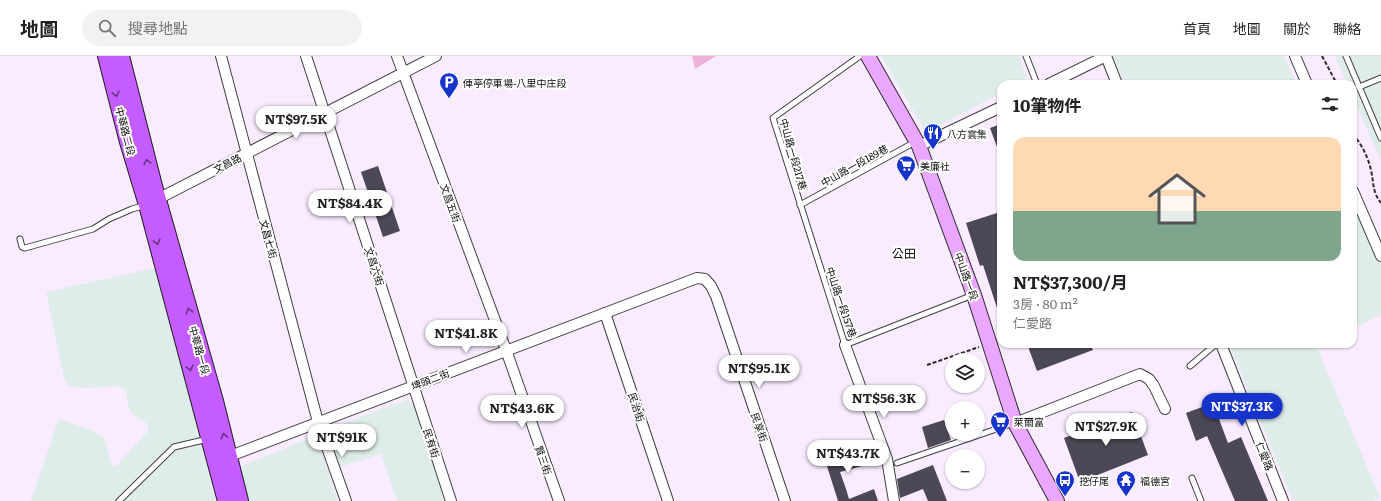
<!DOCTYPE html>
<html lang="zh-TW">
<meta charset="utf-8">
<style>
:root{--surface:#fff;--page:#f2f2f2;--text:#222;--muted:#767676;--line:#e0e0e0;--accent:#1633cb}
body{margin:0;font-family:Literata,"Noto Sans TC",serif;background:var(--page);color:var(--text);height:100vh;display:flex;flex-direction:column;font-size:15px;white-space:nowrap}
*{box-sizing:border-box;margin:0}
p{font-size:13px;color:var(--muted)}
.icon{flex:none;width:22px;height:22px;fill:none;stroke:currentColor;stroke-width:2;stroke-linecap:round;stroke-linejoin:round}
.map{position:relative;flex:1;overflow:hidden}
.details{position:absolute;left:997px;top:24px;width:360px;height:268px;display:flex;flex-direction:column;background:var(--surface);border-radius:12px;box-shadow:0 1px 3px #0004}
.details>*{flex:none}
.fabs{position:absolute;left:945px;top:297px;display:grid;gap:8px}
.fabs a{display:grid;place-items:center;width:40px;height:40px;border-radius:50%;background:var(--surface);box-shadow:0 1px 3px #0004;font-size:20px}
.price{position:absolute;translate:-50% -34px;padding:0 9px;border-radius:14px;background:#fff;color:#222;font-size:13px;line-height:26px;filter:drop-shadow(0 1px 2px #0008)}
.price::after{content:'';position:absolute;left:50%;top:24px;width:12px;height:9px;margin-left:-6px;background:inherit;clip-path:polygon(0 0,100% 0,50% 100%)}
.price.current{background:var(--accent);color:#fff}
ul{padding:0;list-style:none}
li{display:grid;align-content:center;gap:8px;height:212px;padding:0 16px}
li span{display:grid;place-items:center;height:124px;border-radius:12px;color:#555}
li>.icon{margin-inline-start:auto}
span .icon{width:72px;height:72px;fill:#fffc;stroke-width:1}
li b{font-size:17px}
h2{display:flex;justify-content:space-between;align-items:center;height:48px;padding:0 16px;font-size:17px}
header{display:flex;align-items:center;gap:24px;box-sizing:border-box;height:56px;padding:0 20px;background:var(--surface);border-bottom:1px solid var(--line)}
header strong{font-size:19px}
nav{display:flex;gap:22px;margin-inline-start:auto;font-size:14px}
.search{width:280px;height:36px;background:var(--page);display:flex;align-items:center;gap:10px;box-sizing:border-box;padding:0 14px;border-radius:22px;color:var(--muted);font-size:15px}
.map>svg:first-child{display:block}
.industrial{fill:#dfedea}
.green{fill:#eeb1d8}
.building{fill:#4c4856}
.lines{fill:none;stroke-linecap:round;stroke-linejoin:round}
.lane-casing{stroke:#3f3f3f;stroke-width:7}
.street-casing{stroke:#3f3f3f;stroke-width:12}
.secondary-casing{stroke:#2e2e2e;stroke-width:16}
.primary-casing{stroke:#1d1d1d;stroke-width:18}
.path{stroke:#2e2e2e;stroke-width:2;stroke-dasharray:4 2;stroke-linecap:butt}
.lane{stroke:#fff;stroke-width:5}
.street{stroke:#fff;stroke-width:10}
.secondary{stroke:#eba7ff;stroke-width:14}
.primary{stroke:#c55cff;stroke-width:16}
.oneway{stroke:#683486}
.labels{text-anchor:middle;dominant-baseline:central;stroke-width:4;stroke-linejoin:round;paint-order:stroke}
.poi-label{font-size:10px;fill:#0c0c0c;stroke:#fff;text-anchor:start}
.street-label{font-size:10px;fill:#0c0c0c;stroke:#fff}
.quarter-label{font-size:12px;fill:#0c0c0c;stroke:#fff}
</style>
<header>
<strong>地圖</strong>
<div class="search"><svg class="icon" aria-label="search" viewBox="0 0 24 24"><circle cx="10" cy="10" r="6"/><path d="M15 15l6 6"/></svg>搜尋地點</div>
<nav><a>首頁</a><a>地圖</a><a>關於</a><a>聯絡</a></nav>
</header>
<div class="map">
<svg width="1381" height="445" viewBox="0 0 1381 445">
<rect width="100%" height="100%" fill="#f9ecff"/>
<!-- industrial -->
<g class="industrial">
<path d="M881,0H1019L1026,19L1025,24L1018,28H1001V37L931,74L924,73Z"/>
<path d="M1113,0H1284L1297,28H1124Z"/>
<path d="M1335,0H1381V105L1353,41V28H1347Z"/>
<path d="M1359,150L1381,205V259L1353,272V154Z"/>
<path d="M155,212L216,445H31L58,365L62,364L94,375L104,382L112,409L116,410L148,375V370L145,366L130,356L125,334L118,330L82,332L68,329L64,322L46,236Z"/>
<path d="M1229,288H1319L1316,289L1380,442L1374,445H1293Z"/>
<path d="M406,344L410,345L414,348L445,445H397L381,398L340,411L329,381L331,374L335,370Z"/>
<path d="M310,382L319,388L338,445H247L240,419L244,409Z"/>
</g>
<!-- green -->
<path class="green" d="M692,0H716L695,13Z"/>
<!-- building -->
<g class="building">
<path d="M1001,68V99H1000L990,72Z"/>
<path d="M378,110L400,175L383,181L361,116Z"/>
<path d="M997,157L1001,168V258H999L983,209L980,210L966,167Z"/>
<path d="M1027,288H1090L1093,294L1037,315Z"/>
<path d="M1213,347L1228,387L1241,381L1268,445H1235L1207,380L1196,385L1186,357Z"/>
<path d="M1132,356L1148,399L1080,426L1064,382Z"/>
<path d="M944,364L951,384L928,392L922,371Z"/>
<path d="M860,389L866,409L840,416L846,433L849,443L874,433L878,445H838L826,407L836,404L835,400Z"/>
<path d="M933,409L947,445H928L923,433L900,442L897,423Z"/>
</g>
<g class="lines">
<!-- lane casing -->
<g class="lane-casing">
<g id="lane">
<path d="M860,0L773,62L845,289L973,239"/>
<path d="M1026,0L1037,28"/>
<path d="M1346,0L1381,82"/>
<path d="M1359,31L1381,22"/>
<path d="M800,149L915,86"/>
<path d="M20,183L22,191L25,192L93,173L109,163L132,153L146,149"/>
<path d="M1190,310L1216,288"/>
<path d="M897,407L1014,367"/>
<path d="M1192,422L1201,445"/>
<path d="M119,445L174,391L208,383"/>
</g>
</g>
<!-- street casing -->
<g class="street-casing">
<g id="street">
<path d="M221,0L318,366L346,445"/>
<path d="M306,0L451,445"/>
<path d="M397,0L506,294L559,445"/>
<path d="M1106,0L1117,28"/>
<path d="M1295,0L1307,28"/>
<path d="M1049,28L1106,0"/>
<path d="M919,90L1001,51"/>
<path d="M1353,135L1381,200"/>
<path d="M154,145L436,0"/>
<path d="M605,257L668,445"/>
<path d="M1221,288L1283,445"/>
<path d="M845,289L887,403L894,445"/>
<path d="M1015,367L1140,318L1149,323L1154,330L1165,353"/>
<path d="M225,402L697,222L705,223L711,230L716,240L785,445"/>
</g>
</g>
<!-- secondary casing -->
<g class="secondary-casing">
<path id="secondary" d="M868,0L919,90L974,239L1015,367L1057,445"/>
</g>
<!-- primary casing -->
<g class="primary-casing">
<g id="primary">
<path d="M106,0L128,86L147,149L226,445"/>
<path d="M121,0L154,130L215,345L240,445"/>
</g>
</g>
<!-- path -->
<g class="path">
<path d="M1322,0L1337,28"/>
<path d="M1353,78C1362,89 1368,101 1371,114C1374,128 1372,135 1381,147"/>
<path d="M927,309L979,291"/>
</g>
<!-- lane -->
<use href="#lane" class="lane"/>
<!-- street -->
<use href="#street" class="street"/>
<!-- secondary -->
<use href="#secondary" class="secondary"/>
<!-- primary -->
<use href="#primary" class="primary"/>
</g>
<!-- one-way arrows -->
<defs><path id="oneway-chevron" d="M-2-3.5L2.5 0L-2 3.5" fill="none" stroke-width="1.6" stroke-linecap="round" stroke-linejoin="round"/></defs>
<g class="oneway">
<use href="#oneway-chevron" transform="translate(116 38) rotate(76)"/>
<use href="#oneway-chevron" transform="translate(147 106) rotate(-104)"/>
<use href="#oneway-chevron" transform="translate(157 186) rotate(75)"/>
<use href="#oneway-chevron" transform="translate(189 255) rotate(-106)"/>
<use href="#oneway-chevron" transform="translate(190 312) rotate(75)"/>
<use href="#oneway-chevron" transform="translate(224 380) rotate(-104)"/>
</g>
<!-- icons -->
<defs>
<g id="parking-pin" transform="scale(1)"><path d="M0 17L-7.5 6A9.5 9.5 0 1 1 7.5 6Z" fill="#1633cb" stroke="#fff"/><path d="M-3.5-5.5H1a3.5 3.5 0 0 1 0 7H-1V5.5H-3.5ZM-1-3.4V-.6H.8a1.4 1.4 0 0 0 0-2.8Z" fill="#fff"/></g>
<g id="restaurant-pin" transform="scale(1)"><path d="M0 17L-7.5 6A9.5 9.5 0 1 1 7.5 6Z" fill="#1633cb" stroke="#fff"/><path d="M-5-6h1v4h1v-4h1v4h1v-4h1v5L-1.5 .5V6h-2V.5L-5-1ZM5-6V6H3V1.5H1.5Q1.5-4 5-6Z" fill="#fff"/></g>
<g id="supermarket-pin" transform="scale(1)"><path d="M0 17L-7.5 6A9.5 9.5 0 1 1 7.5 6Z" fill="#1633cb" stroke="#fff"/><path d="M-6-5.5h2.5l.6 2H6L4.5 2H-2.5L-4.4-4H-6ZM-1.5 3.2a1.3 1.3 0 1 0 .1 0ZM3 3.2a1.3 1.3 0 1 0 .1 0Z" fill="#fff"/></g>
<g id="bus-pin" transform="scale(1)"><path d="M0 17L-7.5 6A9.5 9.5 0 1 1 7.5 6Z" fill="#1633cb" stroke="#fff"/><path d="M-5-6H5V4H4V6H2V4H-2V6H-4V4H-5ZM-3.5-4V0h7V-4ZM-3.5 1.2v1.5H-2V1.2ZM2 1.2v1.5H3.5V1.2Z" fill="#fff"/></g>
<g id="temple-pin" transform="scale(1)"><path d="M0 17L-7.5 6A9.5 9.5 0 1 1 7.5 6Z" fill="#1633cb" stroke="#fff"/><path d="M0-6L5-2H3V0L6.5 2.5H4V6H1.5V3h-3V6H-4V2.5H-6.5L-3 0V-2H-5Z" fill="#fff"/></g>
</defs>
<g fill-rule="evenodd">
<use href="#parking-pin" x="449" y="26"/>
<use href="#restaurant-pin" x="933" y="77"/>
<use href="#supermarket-pin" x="906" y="109"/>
<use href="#supermarket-pin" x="1000" y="365"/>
<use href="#bus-pin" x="1065" y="424"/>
<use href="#temple-pin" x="1126" y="424"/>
</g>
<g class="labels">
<!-- poi labels -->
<g class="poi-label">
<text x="463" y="26">俥亭停車場-八里中庄段</text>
<text x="947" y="77">八方雲集</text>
<text x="920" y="109">美廉社</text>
<text x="1014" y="365">萊爾富</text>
<text x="1079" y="424">挖仔尾</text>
<text x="1140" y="424">福德宮</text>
</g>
<!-- street labels -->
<g class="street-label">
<text transform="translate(126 75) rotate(75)">中華路二段</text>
<text transform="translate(794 98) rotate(74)">中山路一段217巷</text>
<text transform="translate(227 107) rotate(-27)">文昌路</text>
<text transform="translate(854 109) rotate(-29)">中山路一段189巷</text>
<text transform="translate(451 147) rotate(70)">文昌五街</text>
<text transform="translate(269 183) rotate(75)">文昌七街</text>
<text transform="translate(375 210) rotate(72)">文昌六街</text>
<text transform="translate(967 220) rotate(70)">中山路一段</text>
<text transform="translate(842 246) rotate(71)">中山路一段157巷</text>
<text transform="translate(200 294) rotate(74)">中華路一段</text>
<text transform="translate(430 323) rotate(-21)">埤頭二街</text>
<text transform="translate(637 351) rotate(72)">民治街</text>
<text transform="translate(760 371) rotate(71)">民享街</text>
<text transform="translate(432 387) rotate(72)">民有街</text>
<text transform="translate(1265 400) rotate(68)">仁愛路</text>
<text transform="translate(544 404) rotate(71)">賢三街</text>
</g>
<!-- quarter labels -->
<g class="quarter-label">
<text x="904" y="197">公田</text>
</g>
</g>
</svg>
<div class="fabs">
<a><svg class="icon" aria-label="layers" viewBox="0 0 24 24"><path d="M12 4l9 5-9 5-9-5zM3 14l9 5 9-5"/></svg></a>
<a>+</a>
<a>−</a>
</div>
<b class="price" style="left:296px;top:84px">NT$97.5K</b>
<b class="price" style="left:350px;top:168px">NT$84.4K</b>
<b class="price" style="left:466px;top:298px">NT$41.8K</b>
<b class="price" style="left:759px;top:333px">NT$95.1K</b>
<b class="price" style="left:884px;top:363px">NT$56.3K</b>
<b class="price current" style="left:1242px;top:371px">NT$37.3K</b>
<b class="price" style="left:522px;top:373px">NT$43.6K</b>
<b class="price" style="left:1106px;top:391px">NT$27.9K</b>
<b class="price" style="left:342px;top:402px">NT$91K</b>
<b class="price" style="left:848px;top:418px">NT$43.7K</b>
<section class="details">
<h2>10筆物件<svg class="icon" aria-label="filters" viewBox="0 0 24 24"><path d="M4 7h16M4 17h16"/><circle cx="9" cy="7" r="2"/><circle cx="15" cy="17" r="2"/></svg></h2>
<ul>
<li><span style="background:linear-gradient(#ffd9b3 60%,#7fa58c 0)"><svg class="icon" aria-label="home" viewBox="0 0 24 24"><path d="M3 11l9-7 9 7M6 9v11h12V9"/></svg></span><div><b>NT$37,300/月</b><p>3房 · 80 m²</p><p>仁愛路</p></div></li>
</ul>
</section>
</div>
